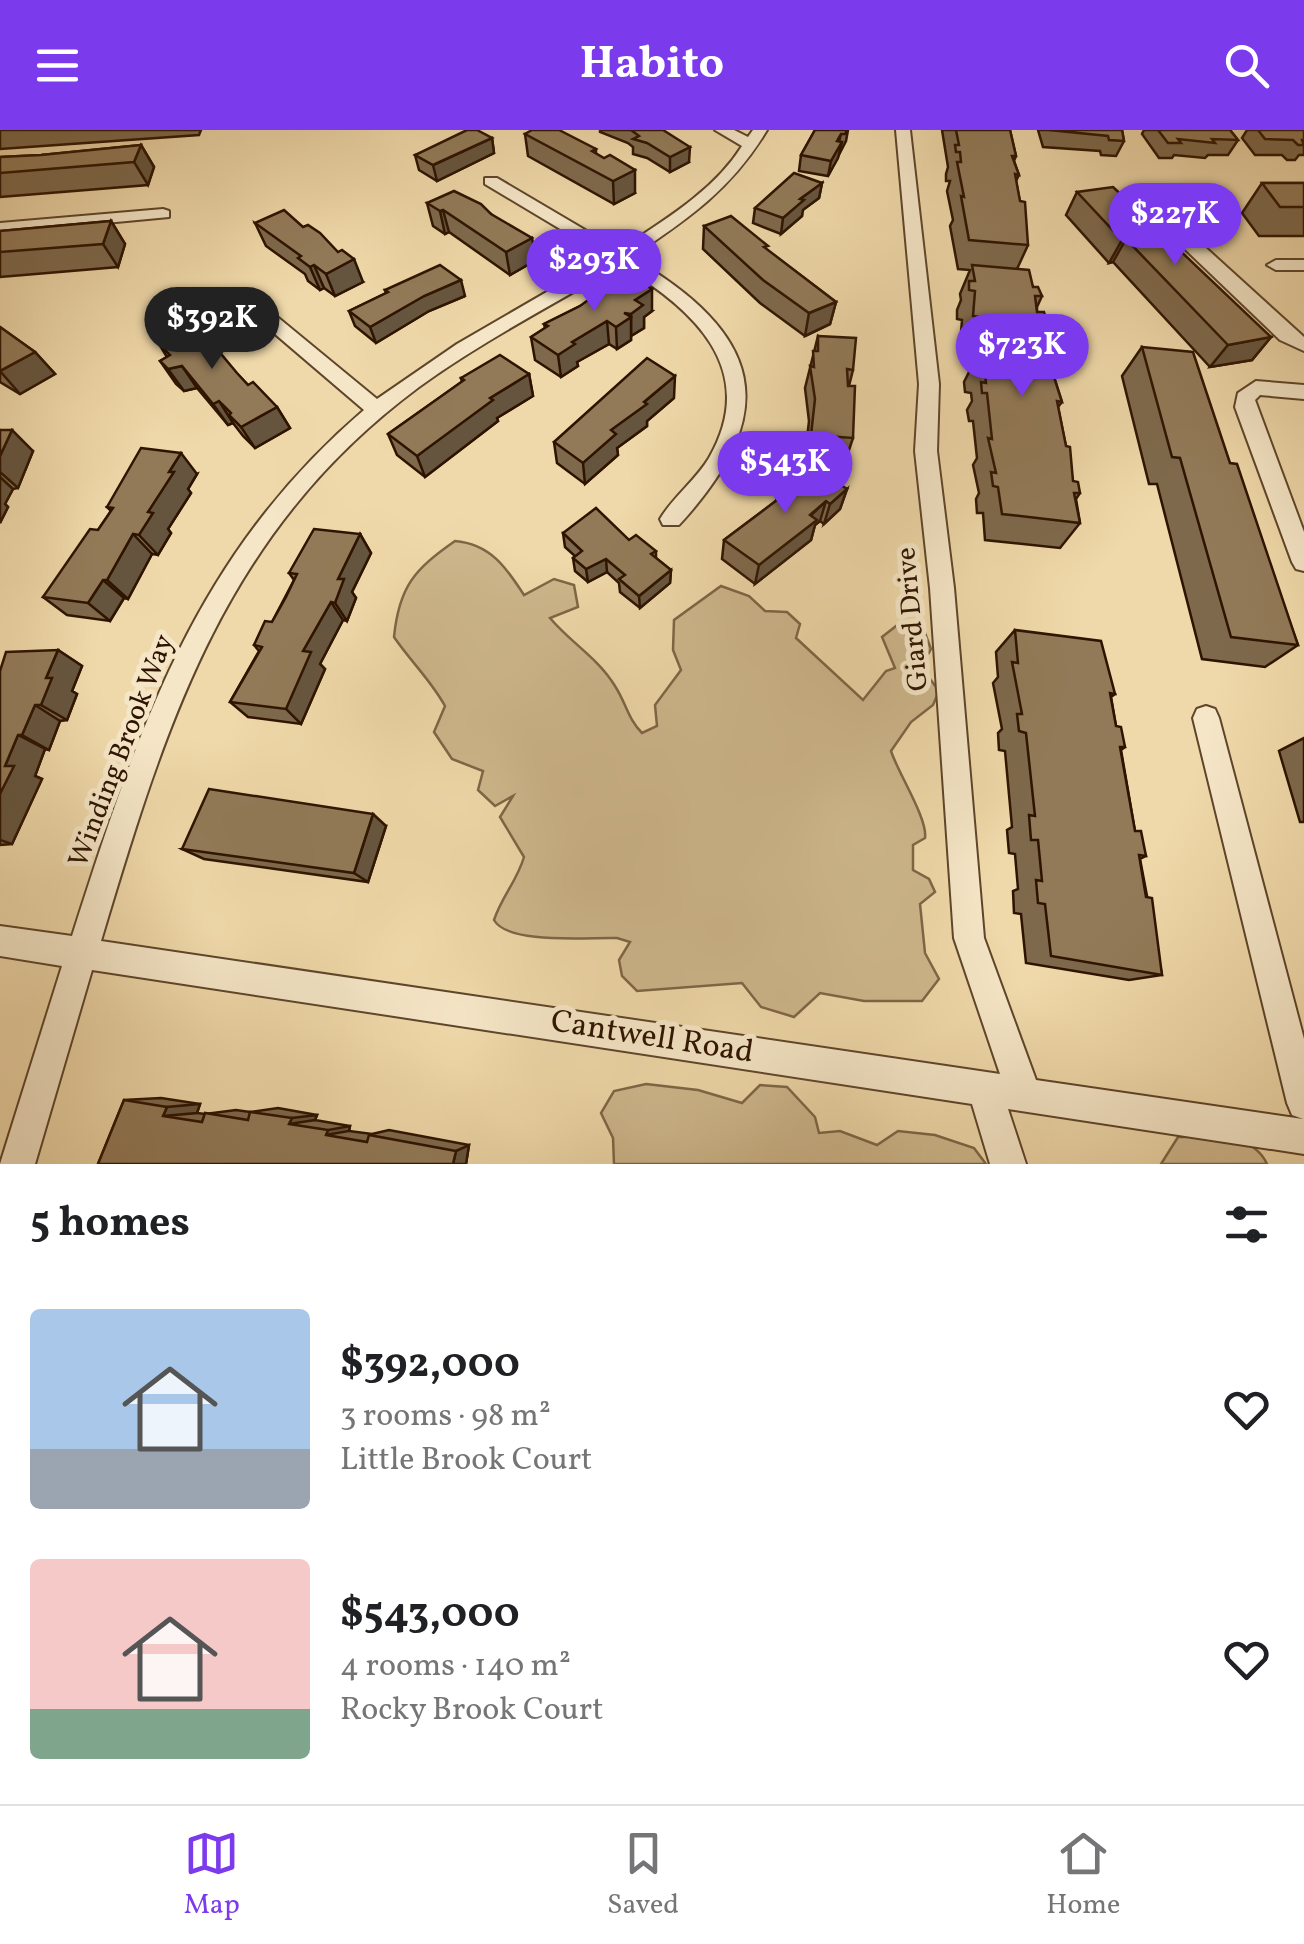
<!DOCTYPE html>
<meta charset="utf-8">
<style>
:root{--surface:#fff;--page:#f6f6f6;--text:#202124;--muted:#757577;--line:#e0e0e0;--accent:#7c3aed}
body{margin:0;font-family:Vollkorn,serif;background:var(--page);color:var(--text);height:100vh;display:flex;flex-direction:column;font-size:38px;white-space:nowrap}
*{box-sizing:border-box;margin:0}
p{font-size:32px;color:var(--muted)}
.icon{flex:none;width:55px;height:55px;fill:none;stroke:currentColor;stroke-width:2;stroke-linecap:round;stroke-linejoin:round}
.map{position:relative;height:1034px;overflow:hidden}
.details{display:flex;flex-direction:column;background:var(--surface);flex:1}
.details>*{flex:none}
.price{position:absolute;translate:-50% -85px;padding:0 22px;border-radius:35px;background:var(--accent);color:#fff;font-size:32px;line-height:65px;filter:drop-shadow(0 2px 5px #0008)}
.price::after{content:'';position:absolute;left:50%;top:60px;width:30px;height:22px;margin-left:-15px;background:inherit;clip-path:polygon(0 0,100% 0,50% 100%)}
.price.current{background:#222;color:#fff}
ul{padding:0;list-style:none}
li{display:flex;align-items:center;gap:30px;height:250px;padding:0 30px}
li span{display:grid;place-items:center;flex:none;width:280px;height:200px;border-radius:10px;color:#555}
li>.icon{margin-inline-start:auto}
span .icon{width:120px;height:120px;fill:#fffc;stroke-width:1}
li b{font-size:42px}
h2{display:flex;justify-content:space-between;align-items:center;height:120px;padding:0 30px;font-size:42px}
header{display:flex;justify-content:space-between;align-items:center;height:130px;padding:0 30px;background:var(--accent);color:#fff;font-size:45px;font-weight:700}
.tab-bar{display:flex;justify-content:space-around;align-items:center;height:140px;border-top:2px solid var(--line);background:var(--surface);font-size:28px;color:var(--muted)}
.tab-bar a{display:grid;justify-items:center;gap:5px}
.tab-bar .current{color:var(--accent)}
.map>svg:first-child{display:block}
.green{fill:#ceb78c;stroke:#7e6646;stroke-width:2.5}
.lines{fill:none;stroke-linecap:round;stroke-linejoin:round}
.minor-casing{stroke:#5e452a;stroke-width:4}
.minor{fill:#f5e6c7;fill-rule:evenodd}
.wall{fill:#7e694c;stroke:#2e1400;stroke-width:2.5}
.shaded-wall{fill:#66553e;stroke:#2e1400;stroke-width:2.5}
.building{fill:#927a58;stroke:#2e1400;stroke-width:2.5}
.labels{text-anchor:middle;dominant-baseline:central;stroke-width:10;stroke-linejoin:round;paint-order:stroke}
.street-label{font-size:28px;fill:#2e1400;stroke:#f5e6c7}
.near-street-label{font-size:32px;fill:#2e1400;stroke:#f5e6c7}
</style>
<header><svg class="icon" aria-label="menu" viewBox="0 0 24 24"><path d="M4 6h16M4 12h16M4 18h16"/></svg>Habito<svg class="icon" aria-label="search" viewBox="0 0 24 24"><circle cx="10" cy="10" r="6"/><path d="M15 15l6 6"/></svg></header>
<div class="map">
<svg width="1304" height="1034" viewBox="0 0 1304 1034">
<rect width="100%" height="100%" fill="#efd8a9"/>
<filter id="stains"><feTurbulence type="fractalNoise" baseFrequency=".002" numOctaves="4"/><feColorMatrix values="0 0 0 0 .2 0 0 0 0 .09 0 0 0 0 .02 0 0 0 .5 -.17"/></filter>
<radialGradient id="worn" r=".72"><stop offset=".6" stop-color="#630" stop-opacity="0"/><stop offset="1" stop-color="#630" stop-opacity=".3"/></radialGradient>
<!-- green -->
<g class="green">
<path d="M455,411C490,414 506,437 524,465L554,449L574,455L578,477L550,488C571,513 598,528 615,556C626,573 628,589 642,603L657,596L655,575L681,540L673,520L674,490L721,456L749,466L765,481L787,482L800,494L796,508L863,570L886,541L895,538L882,507L900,493L925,503L931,519L921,537L939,561L933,575L911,592L891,621C898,643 928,689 925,708L913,715V740L929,749L935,762L920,774L925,823L939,849L922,871H864L820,863L794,887L761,877L742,853L637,861L622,846L619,830L630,812L617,808C589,807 508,815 494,790C502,766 517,751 524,727L500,687L513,666L495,676L478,660L483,641L452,629L434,602L445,576C430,549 411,532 394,507C399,456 415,439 455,411Z"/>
<path d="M646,954L698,960L742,973L760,955L787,957L815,987L819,1003L840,1001L877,1015L898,1001L935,1005L974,1018L986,1034H614L613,1008L601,983L614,961Z"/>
<path d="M1178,1007C1208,1007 1252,1001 1267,1034H1161Z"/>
</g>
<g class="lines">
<!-- minor casing -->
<g class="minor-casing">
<g id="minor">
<path d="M715,0H734L748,7L753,0H767C732,58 691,87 631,127C761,203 785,280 679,395H663L660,389C673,367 695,351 709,328C761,238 691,177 620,135C553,175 482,211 419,257C225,401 167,590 101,811L1000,944L954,808L930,458L915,321L919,254L896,0H910L939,254L937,321L954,458L984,808L1036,950L1303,989L1292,985L1287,973L1193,588L1197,579L1206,576L1215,579L1219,588L1304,909V1024L1008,979L1026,1034H990L972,974L92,840L35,1034H0L62,836L0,826V796L72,806C138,600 194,426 364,280L241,175V167H253L377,269L457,214L607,127L485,54V48H497L619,120C663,91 714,61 742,16Z"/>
<path d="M163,79L169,81V87L0,103V93Z"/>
<path d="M1162,89H1174L1304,207V221L1280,210L1162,97Z"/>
<path d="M1304,130V140H1276L1267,135L1276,130Z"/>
<path d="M1256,251L1304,255V269L1260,265L1255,270L1304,402V441L1296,439L1292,432L1235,277L1238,263Z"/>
</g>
</g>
<!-- minor -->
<use href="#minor" class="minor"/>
</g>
<!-- wall -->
<g class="wall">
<path d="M0,0H201L199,5L0,19Z"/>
<path d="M600,0H663L689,32L670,42L647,28L633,24V17L628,13L600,2Z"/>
<path d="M815,0H848L846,11L828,46L799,41L801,25Z"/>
<path d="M942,0H1010L1016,26L1014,31L1019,45L1016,51L1028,115L1017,139L1042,166L1037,177V182L1047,192L1042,201L1051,231L1057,242L1054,247L1062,272L1058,277L1073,351L1080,363L1076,369L1080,393L1060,418L985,410L983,383H977L976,369L979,363L973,335L977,328L973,291H969L967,280L972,271L971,263L965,262L964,252L969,242L968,216L960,215L962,190L957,189V180L961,170L960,164L970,140L958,139L950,96L953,90L947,61L950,51H946V44L948,37Z"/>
<path d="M1038,0H1122L1124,11L1116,26L1101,25L1100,21L1043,17Z"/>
<path d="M1144,0H1230L1238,10L1228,25H1208L1205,28L1174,25L1172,28H1159L1142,4Z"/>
<path d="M1247,0H1304V25H1299L1295,30H1287L1282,25H1255L1242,8Z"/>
<path d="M525,4L596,19V24L635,63L614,74L528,26Z"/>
<path d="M492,8L494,23L437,51L419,40L415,25Z"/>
<path d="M141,15L154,37L148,55L0,67V27L41,25Z"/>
<path d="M822,53L819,68L802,80V86L781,104L753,93L755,78Z"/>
<path d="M1262,53H1304V106H1259L1242,83Z"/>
<path d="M1077,62L1271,207L1252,230L1210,237L1113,132L1109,133L1066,85Z"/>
<path d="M427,73L491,84L536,130L510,145L449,102L445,104L433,96Z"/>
<path d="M111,91L125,114L118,137L0,147V101Z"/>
<path d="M255,93L363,152L335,166L324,158L320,160L308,151L305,144L266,116Z"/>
<path d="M704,96L767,120L836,172L830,194L805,206L760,173L703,119Z"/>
<path d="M385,160L465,166L429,181L376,213L355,196L349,181L386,163Z"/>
<path d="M580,176L652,181L644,187V198L631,206V210L617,219L609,214L577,232L578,236L561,247L535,230L531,207L545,198L544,194Z"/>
<path d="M199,195L213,217L211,218L248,255L277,277L290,298L255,318L243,306L233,293L228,295L197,258L184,261L176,254L160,231L167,227L159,214L162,213L154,201Z"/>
<path d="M0,197L35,222L55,244L20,264L0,252Z"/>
<path d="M818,206L853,240L849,256L853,308L846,329L805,326L809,291L805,258Z"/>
<path d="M1142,217L1230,333L1298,515L1265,537L1202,529L1157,354H1149L1122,246Z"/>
<path d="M529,244L533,266L497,288L498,291L425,347L397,325L388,304L462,252L461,248Z"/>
<path d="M674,268L647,291V296L617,318L618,325L585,354L557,333L554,312Z"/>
<path d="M0,300L33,321L18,358L13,359L5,374L8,377L0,393Z"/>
<path d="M197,344L188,359L191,363L168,399L171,403L158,425L152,424L128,469L124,468L110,491L67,485L43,467L98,400L111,381L107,377Z"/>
<path d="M847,359L840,379L824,394L820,391L815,395L811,410L755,454L722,429L724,410L776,371L777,364Z"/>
<path d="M563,403L629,410L656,421V428L671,440L670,453L640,478L620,462L619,453L607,442L588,452L575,441L573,428L575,426L565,417Z"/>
<path d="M360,404L371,423L352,462L356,468L347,491L343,490L320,534L325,539L301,594L248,587L230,572L259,521L254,515L272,492L294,450L289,443Z"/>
<path d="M1015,500L1115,564L1111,567L1116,596L1125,617L1121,620L1135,701L1146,726L1140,729L1162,845L1129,850L1026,833L1021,784L1014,783L1013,761L1018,759L1015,724L1009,723L1007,700L1012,697L1005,621L999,620L998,603L1002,599L993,553L998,547L996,522Z"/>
<path d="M58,520L82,536L72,561L77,564L67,590L60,591L49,620L45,619L35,646L42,649L12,714L0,715V541Z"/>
<path d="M1304,608V692H1300L1279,621Z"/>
<path d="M386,696L368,752L204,729L182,719Z"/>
<path d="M161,968L200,974L197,983L205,984L236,980L250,982L278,978L317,985L315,990L350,996L349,1001L372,1004L389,1000L469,1015L466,1034H98L124,970Z"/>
</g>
<!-- shaded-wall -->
<g class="shaded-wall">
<path d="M841,4L837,19L842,12L838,28L828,46L831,31Z"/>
<path d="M492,8L494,23L437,51L433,35Z"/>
<path d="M141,15L154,37L148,55L134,32Z"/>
<path d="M690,17L689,32L670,42V27Z"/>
<path d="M635,40V63L614,74L613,51Z"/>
<path d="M822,53L819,68L803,80L802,86L781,104L783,88L800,69Z"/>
<path d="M443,80L449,102L445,104L440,81Z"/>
<path d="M111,91L125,114L118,137L103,114Z"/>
<path d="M532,108L536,130L510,145L506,122Z"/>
<path d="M1126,109L1113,132L1109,133L1122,110Z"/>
<path d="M354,129L363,152L335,166L326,144Z"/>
<path d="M314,135L324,158L320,160L310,137Z"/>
<path d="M461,150L465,166L429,181L376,213L370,197L424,166Z"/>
<path d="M652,159V181L644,187V198L631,206V184L635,170Z"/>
<path d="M836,172L830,194L805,206L809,183Z"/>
<path d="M631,187V210L617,219L616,197Z"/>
<path d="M607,191L609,214L577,232L578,236L561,247L558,225L572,212Z"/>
<path d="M199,195L213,217L207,220L193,198Z"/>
<path d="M1271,207L1252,230L1210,237L1228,215Z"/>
<path d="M35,222L55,244L20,264L0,241Z"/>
<path d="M182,236L197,258L184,261L168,239Z"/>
<path d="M529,244L533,266L497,288L498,291L425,347L417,326L490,268Z"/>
<path d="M675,246L674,268L647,291V296L617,318L618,325L585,354L583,333L611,300Z"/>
<path d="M219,271L233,293L228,295L213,274Z"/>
<path d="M277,277L290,298L255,318L241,297Z"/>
<path d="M12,300L33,321L18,358L0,342V326Z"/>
<path d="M181,323L197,344L188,359L191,363L168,399L171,403L158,425L139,405L148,382L169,342Z"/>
<path d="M0,347L13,359L5,374L8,377L0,393Z"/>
<path d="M847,359L840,379L824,394L830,374Z"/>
<path d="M826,371L820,391L815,395L811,410L755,454L759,435Z"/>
<path d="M133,404L152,424L128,469L107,450Z"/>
<path d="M360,404L371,423L352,462L356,468L347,491L335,473L338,449Z"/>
<path d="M606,429L607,442L588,452L586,439Z"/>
<path d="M671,440L670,453L640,478L639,466Z"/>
<path d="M103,450L124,468L110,491L88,473Z"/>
<path d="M331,472L343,490L320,534L325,539L301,594L286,579L303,521Z"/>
<path d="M58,520L82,536L72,561L77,564L67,590L41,575L46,548Z"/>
<path d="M35,575L60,591L49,620L22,605Z"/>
<path d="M18,605L45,619L35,646L42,649L12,714L0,710V664L5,636Z"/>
<path d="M373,684L386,696L368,752L354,743Z"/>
<path d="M200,974L197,983L163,986L167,977Z"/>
<path d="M317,985L315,990L289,994L292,988Z"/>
<path d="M350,996L349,1001L326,1005L328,1000Z"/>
<path d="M469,1015L466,1034H453L456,1021Z"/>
</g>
<!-- building -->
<g class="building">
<path d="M467,0H477L492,8L433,35L415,25Z"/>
<path d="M532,0H559L596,19L592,21L604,28L610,25L635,40L613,51L525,4Z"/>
<path d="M631,0H663L690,17L670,27L647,13L633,9L639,6Z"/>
<path d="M815,0H847L845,4H841L837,11L842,12L831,31L801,25Z"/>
<path d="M956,0H1010L1016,26H1012L1019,45L1015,44L1020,71L1025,72L1028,115L969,110L961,66L964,67L957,32H961L960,22H956L955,15H959Z"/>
<path d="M1049,0H1122L1124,11L1109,10L1108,6Z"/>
<path d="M1158,0H1230L1238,10L1212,9L1215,13L1178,9L1181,13H1168Z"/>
<path d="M1258,0H1304V10H1302L1304,15H1298L1293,10L1265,9Z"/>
<path d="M141,15L134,32L0,43V27L41,25Z"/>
<path d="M794,43L822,53L800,69L804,70L783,88L755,78Z"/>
<path d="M1262,53H1304V77H1280Z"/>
<path d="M1113,57L1271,207L1228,215L1126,109L1122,110L1077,62Z"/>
<path d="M454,61L481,74L491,84L532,108L506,122L443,80L440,81L427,73Z"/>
<path d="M284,80L303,97L308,95L320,103L338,122L342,120L354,129L326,144L314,135L310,137L298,128L301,126L255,93Z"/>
<path d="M731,86L768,116L764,117L836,172L809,183L763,150L704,96Z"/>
<path d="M111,91L103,114L0,122V101Z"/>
<path d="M440,135L461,150L424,166L370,197L349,181L388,162L385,160Z"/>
<path d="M972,135L1029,140L1033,157H1038L1042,166H1035L1037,182H1044L1047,192L1040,193L1051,231H1055L1057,242L1052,241L1062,272L1057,271L1066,316L1070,317L1073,351L1078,352L1080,363H1074L1080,393L1002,384L998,357L993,356L991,342L996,343L988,308L992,309L987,263H982L981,252L986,253L984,235L978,234L977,224H983L980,187L973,186L975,161L969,160V151H975Z"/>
<path d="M625,143L652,159L635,170L643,175L631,184L624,183L631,187L616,197L607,191L572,212L575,214L558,225L531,207L548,196L544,194L580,176Z"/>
<path d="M188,184L199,195L193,198L202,209L213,220L216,218L237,243L248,255L253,252L277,277L241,297L229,285L231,283L219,271L213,274L182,236L168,239L160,231L170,225L159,214L165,212L154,201Z"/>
<path d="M0,197L35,222L0,241Z"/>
<path d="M818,206L856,208L853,240L847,239L848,256H855L853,308L811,305L815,269L810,236L814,237L813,221H818Z"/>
<path d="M1142,217L1193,222L1230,333L1237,334L1298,515L1231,507L1180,328L1172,327Z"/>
<path d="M500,225L529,244L490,268L493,270L417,326L388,304L464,250L461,248Z"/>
<path d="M647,228L675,246L644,272L647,274L611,300L616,304L583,333L554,312Z"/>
<path d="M0,300H12L0,326Z"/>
<path d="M141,318L181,323L169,342H174L148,382L153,383L139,405L133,404L107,450H103L88,473L43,467L90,399L98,400L113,378L107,377Z"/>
<path d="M812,337L847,359L830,374L826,371L810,385L817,390L759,435L724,410L781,367L777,364Z"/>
<path d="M596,378L629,410L636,405L656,421L651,424L671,440L639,466L619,449L625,445L606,429L586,439L573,428L582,421L563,403Z"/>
<path d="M314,399L360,404L338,449H344L335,473L331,472L303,521L311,522L286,579L230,572L262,517L254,515L265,491L272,492L286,467L297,444L289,443Z"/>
<path d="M1015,500L1101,511L1115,564L1110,563L1116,596L1121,597L1125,617H1120L1135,701H1141L1146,726L1139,725L1146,767L1152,768L1162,845L1051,826L1045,774L1038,773L1036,750L1042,751L1038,710H1031L1029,685L1035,686L1026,603L1019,601L1017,584H1022L1012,532L1018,533Z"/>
<path d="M58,520L46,548H52L41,575H35L22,605H18L5,636H14L0,664V541L6,522Z"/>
<path d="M209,659L373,684L354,743L182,719Z"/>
<path d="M124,970L167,977L163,986L202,992L205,983L248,990L250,982L292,988L289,994L328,1000L326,1005L367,1012L369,1005L456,1021L453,1034H98Z"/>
</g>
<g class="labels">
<!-- street labels -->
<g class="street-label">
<text transform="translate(913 489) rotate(-95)">Giard Drive</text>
<text transform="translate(122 621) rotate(-69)">Winding Brook Way</text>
</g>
<!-- near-street labels -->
<g class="near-street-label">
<text transform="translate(652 908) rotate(9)">Cantwell Road</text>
</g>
</g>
<rect width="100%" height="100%" filter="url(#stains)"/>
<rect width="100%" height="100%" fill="url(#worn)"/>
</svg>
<b class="price" style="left:1175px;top:138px">$227K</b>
<b class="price" style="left:594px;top:184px">$293K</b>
<b class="price current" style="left:212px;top:242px">$392K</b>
<b class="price" style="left:1022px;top:269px">$723K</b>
<b class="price" style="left:785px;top:386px">$543K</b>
</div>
<section class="details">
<h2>5 homes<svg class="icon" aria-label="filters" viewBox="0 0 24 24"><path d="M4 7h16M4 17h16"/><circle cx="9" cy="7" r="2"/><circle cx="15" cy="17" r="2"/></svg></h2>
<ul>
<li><span style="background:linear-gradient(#a9c7e8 70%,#9aa5b1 0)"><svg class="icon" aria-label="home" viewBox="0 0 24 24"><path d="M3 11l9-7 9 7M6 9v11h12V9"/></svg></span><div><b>$392,000</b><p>3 rooms · 98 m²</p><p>Little Brook Court</p></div><svg class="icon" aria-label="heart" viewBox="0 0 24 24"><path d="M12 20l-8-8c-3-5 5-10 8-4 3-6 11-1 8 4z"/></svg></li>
<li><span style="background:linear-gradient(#f6c9c9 75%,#7fa58c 0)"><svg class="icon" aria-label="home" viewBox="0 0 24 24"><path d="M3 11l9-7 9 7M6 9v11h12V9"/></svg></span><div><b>$543,000</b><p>4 rooms · 140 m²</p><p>Rocky Brook Court</p></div><svg class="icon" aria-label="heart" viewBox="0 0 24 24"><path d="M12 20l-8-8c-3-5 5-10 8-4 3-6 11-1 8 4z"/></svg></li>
</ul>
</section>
<nav class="tab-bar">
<a class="current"><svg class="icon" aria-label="map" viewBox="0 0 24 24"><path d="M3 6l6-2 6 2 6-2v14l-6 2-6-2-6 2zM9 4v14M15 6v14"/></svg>Map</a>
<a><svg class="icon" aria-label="saved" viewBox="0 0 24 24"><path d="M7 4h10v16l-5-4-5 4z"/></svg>Saved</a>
<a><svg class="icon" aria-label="home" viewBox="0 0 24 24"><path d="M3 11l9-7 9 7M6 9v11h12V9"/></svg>Home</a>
</nav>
